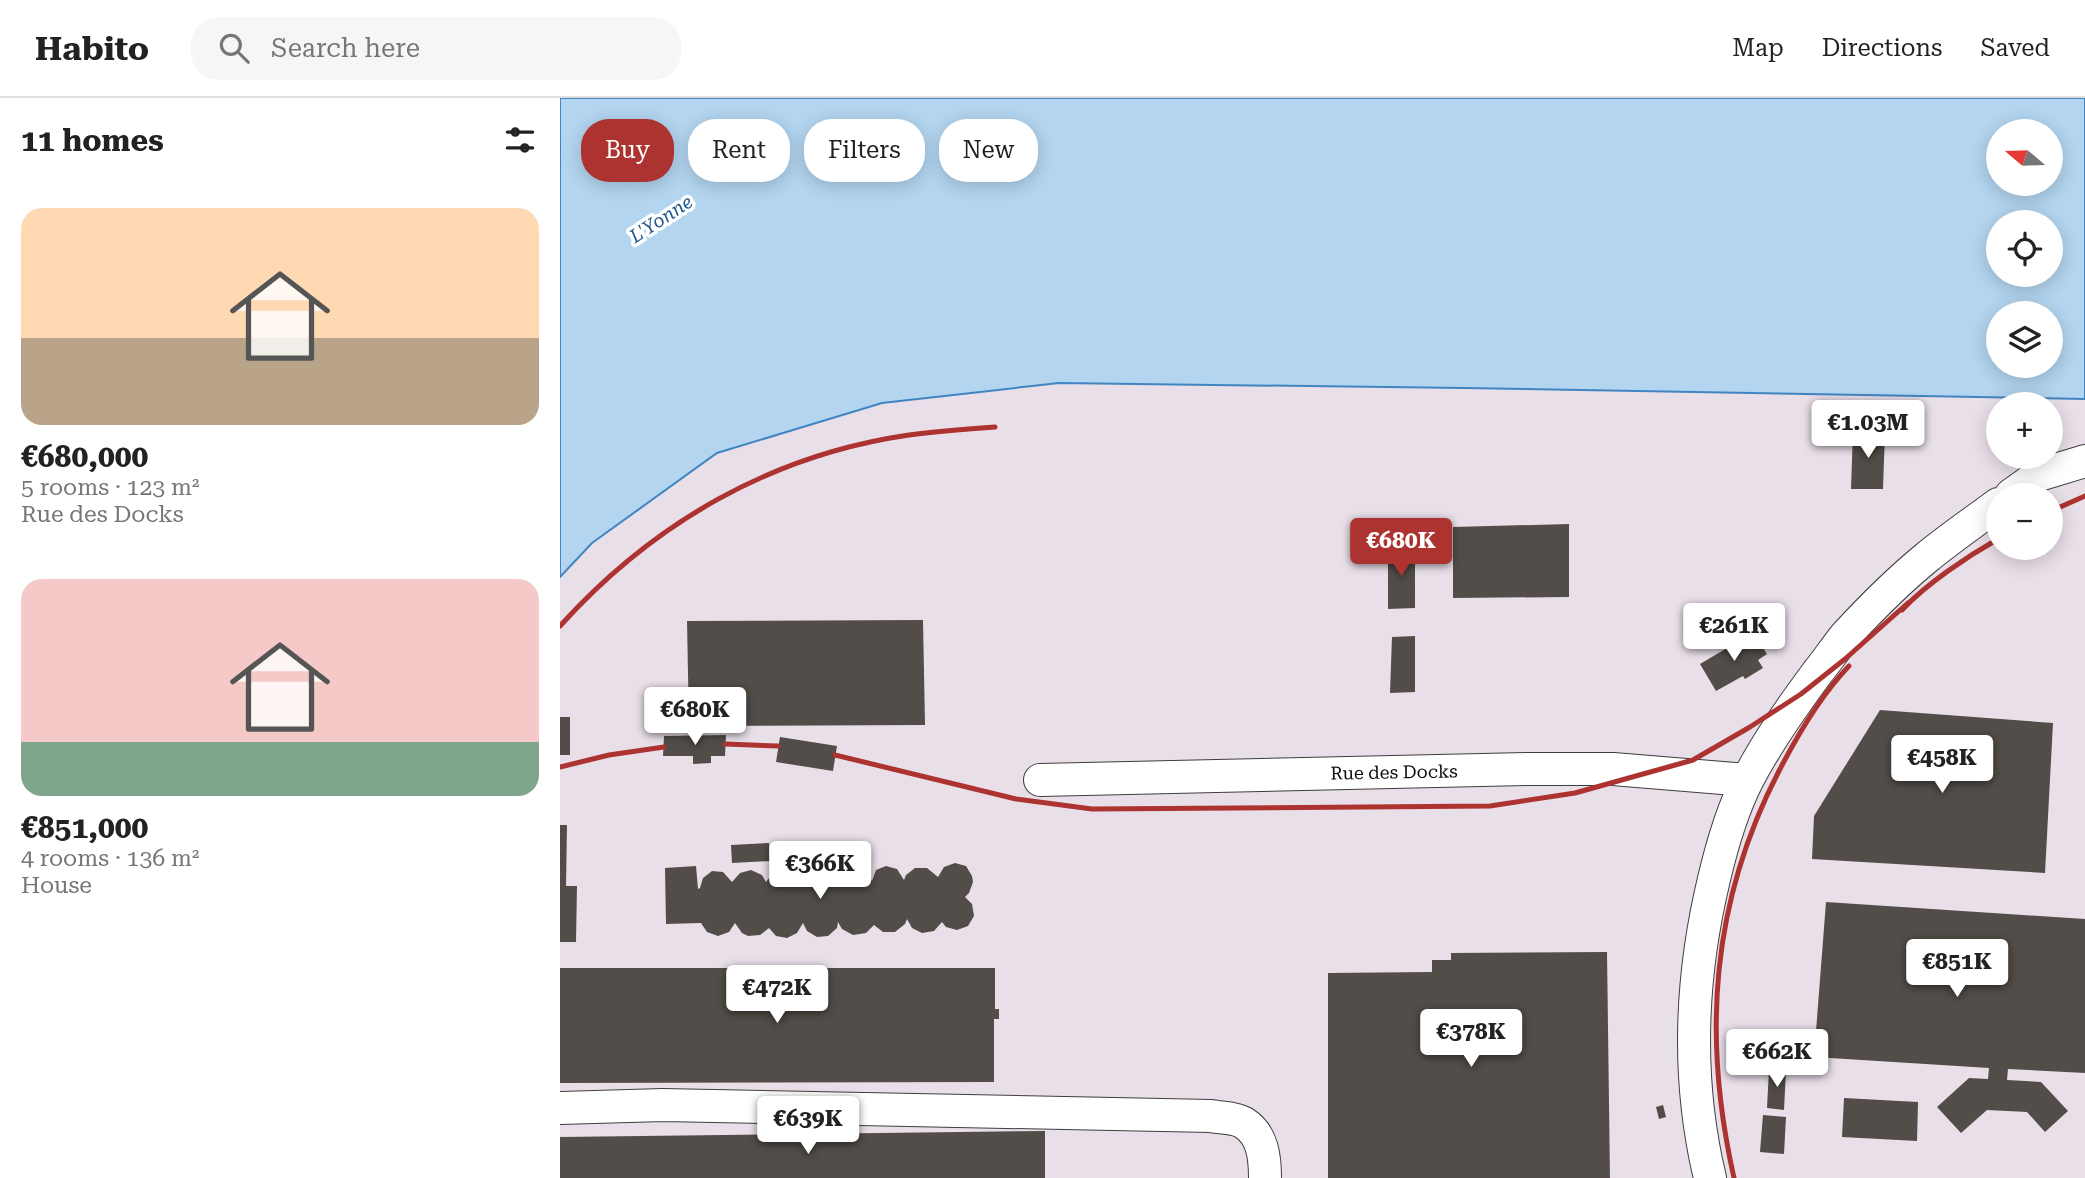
<!DOCTYPE html>
<meta charset="utf-8">
<style>
:root{--surface:#fff;--page:#f6f6f6;--text:#222;--muted:#767676;--line:#e0e0e0;--accent:#ad3330}
body{margin:0;font-family:"Roboto Serif",serif;background:var(--page);color:var(--text);height:100vh;display:flex;flex-direction:column;font-size:26px;white-space:nowrap}
*{box-sizing:border-box;margin:0}
p{font-size:23px;color:var(--muted)}
.icon{flex:none;width:38px;height:38px;fill:none;stroke:currentColor;stroke-width:2;stroke-linecap:round;stroke-linejoin:round}
.map{position:relative;flex:1;overflow:hidden}
.drawer{display:flex;flex-direction:column;background:var(--surface);width:560px}
.drawer>*{flex:none}
.hud{position:absolute;left:21px;top:21px;width:665px;height:63px;display:flex;gap:14px}
.needle{width:46px;rotate:289deg}
.fabs{position:absolute;left:1426px;top:21px;display:grid;gap:14px}
.fabs a{display:grid;place-items:center;width:77px;height:77px;border-radius:50%;background:var(--surface);box-shadow:0 4px 18px #0003;font-size:35px}
.price{position:absolute;translate:-50% -60px;padding:0 16px;border-radius:7px;background:#fff;color:#222;font-size:23px;line-height:46px;filter:drop-shadow(0 2px 4px #0008)}
.price::after{content:'';position:absolute;left:50%;top:42px;width:21px;height:16px;margin-left:-10px;background:inherit;clip-path:polygon(0 0,100% 0,50% 100%)}
.price.current{background:var(--accent);color:#fff}
ul{padding:0;list-style:none}
li{display:grid;align-content:center;gap:14px;height:371px;padding:0 21px}
li span{display:grid;place-items:center;height:217px;border-radius:21px;color:#555}
li>.icon{margin-inline-start:auto}
span .icon{width:126px;height:126px;fill:#fffc;stroke-width:1}
li b{font-size:30px}
h2{display:flex;justify-content:space-between;align-items:center;height:84px;padding:0 21px;font-size:30px}
.tag{padding:0 24px;border-radius:28px;background:var(--surface);box-shadow:0 4px 18px #0003;font-size:24px;line-height:63px}
.tag.current{background:var(--accent);color:#fff}
header{display:flex;align-items:center;gap:42px;box-sizing:border-box;height:98px;padding:0 35px;background:var(--surface);border-bottom:2px solid var(--line)}
header strong{font-size:33px}
nav{display:flex;gap:38px;margin-inline-start:auto;font-size:24px}
.search{width:490px;height:63px;background:var(--page);display:flex;align-items:center;gap:18px;box-sizing:border-box;padding:0 24px;border-radius:28px;color:var(--muted);font-size:26px}
main{display:flex;flex:1;min-height:0}
.map>svg:first-child{display:block}
.industrial{fill:#e9dfe9;fill-rule:evenodd}
.water{fill:#b3d5f0;stroke:#4185c0;stroke-width:2;fill-rule:evenodd}
.building{fill:#524d48}
.lines{fill:none;stroke-linecap:round;stroke-linejoin:round}
.minor-casing{stroke:#3e3e3e;stroke-width:34}
.minor{stroke:#fff;stroke-width:32}
.rail{stroke:#ad3330;stroke-width:5}
.labels{text-anchor:middle;dominant-baseline:central;stroke-width:7;stroke-linejoin:round;paint-order:stroke}
.street-label{font-size:18px;fill:#0b0b0b;stroke:#fff}
.water-label{font-size:19px;font-style:italic;fill:#205790;stroke:#fff}
</style>
<header>
<strong>Habito</strong>
<div class="search"><svg class="icon" aria-label="search" viewBox="0 0 24 24"><circle cx="10" cy="10" r="6"/><path d="M15 15l6 6"/></svg>Search here</div>
<nav><a>Map</a><a>Directions</a><a>Saved</a></nav>
</header>
<main>
<section class="drawer">
<h2>11 homes<svg class="icon" aria-label="filters" viewBox="0 0 24 24"><path d="M4 7h16M4 17h16"/><circle cx="9" cy="7" r="2"/><circle cx="15" cy="17" r="2"/></svg></h2>
<ul>
<li><span style="background:linear-gradient(#ffd9b3 60%,#b9a48a 0)"><svg class="icon" aria-label="home" viewBox="0 0 24 24"><path d="M3 11l9-7 9 7M6 9v11h12V9"/></svg></span><div><b>€680,000</b><p>5 rooms · 123 m²</p><p>Rue des Docks</p></div></li>
<li><span style="background:linear-gradient(#f6c9c9 75%,#7fa58c 0)"><svg class="icon" aria-label="home" viewBox="0 0 24 24"><path d="M3 11l9-7 9 7M6 9v11h12V9"/></svg></span><div><b>€851,000</b><p>4 rooms · 136 m²</p><p>House</p></div></li>
</ul>
</section>
<div class="map">
<svg width="1525" height="1080" viewBox="0 0 1525 1080">
<rect width="100%" height="100%" fill="#fdfbea"/>
<!-- industrial -->
<path class="industrial" d="M499,285L904,290L1525,301V1080H0V479L32,445L157,355L322,305ZM1438,306H1491V359H1438ZM1438,397H1491V450H1438Z"/>
<!-- water -->
<path class="water" d="M0,0H1525V301L904,290L499,285L322,305L157,355L32,445L0,479ZM1438,33H1491V86H1438ZM1438,124H1491V177H1438ZM1438,215H1491V268H1438Z"/>
<!-- building -->
<g class="building">
<path d="M1293,333L1325,334L1323,391H1291Z"/>
<path d="M1009,426V499L893,500V429Z"/>
<path d="M828,449H855V510L828,511Z"/>
<path d="M363,522L365,627L129,628L127,523Z"/>
<path d="M855,538V594L830,595L832,539Z"/>
<path d="M1195,538L1207,556L1198,562L1203,570L1185,581L1183,578L1156,593L1140,566L1184,540L1188,542Z"/>
<path d="M1320,612L1493,625L1485,775L1252,761L1254,718Z"/>
<rect x="0" y="619" width="10" height="38"/>
<path d="M166,637L165,658H151V665L133,666V658H103L104,638Z"/>
<path d="M220,639L277,648L273,673L216,664Z"/>
<path d="M0,727H7L6,788H17L16,844H0Z"/>
<path d="M209,745L210,763L172,765L171,747Z"/>
<path d="M395,765L406,768L412,778L413,784L409,795L405,799L412,806L414,818L408,828L397,832L386,829L382,824L374,833L362,835L352,830L347,821L345,826L335,834H323L314,827L306,835L293,837L282,831L278,824L277,830L268,838L257,839L247,833L243,825L237,835L227,840L216,838L209,830L200,837L188,838L182,835L175,825L169,834L158,838L147,834L141,825L106,826L105,770L136,768L138,791L140,790L143,780L152,773L163,774L172,784L180,775L191,772L202,777L206,784L213,775L223,771L234,775L239,785L245,783L248,775L257,769L268,770L273,773L278,783L283,773L287,770L298,768L308,773L312,783L316,772L326,768L337,771L344,782L346,777L355,770H367L378,779L384,769Z"/>
<path d="M1266,804L1525,821V975L1448,971L1447,982L1481,984L1508,1013L1485,1034L1467,1014L1427,1012L1401,1035L1377,1009L1409,980L1428,981L1429,970L1254,959Z"/>
<path d="M1047,854L1050,1080H768V875L872,874V862H891V855Z"/>
<path d="M0,870H435V911H439V921H434V984L0,985Z"/>
<path d="M1209,971L1226,972L1224,1012L1207,1010Z"/>
<path d="M1284,1000L1358,1004L1357,1043L1282,1039Z"/>
<path d="M1103,1007L1106,1019L1099,1021L1096,1009Z"/>
<path d="M1203,1017L1226,1019L1224,1056L1200,1054Z"/>
<path d="M485,1033V1080H0V1039Z"/>
</g>
<g class="lines">
<!-- minor casing -->
<g class="minor-casing">
<g id="minor">
<path d="M1451,397L1479,377L1525,363"/>
<path d="M480,682L967,671H1053L1187,682"/>
<path d="M0,1010L103,1007L651,1018C661,1020 676,1020 684,1025C703,1037 705,1060 705,1080"/>
<path d="M1150,1080C1126,980 1130,881 1154,781C1162,747 1172,712 1188,681C1207,644 1232,609 1257,575C1267,563 1276,549 1286,537C1311,510 1338,483 1366,460C1389,441 1414,424 1438,406"/>
</g>
</g>
<!-- minor -->
<use href="#minor" class="minor"/>
<!-- rail -->
<g class="rail">
<path d="M1491,413L1525,398"/>
<path d="M1342,512C1366,486 1408,458 1438,441"/>
<path d="M0,528C93,425 211,357 349,337C378,333 406,331 435,329"/>
<path d="M165,646L218,648"/>
<path d="M275,657L456,701L532,711L930,708L1015,695L1133,662L1190,629L1241,596L1285,561L1348,505"/>
<path d="M0,669L49,657L104,649"/>
<path d="M1174,1080C1142,938 1151,804 1219,673C1238,636 1260,598 1289,568"/>
</g>
</g>
<g class="labels">
<!-- street labels -->
<g class="street-label">
<text transform="translate(834 674) rotate(-1)">Rue des Docks</text>
</g>
<!-- water labels -->
<g class="water-label">
<text transform="translate(101 121) rotate(-33)">L'Yonne</text>
</g>
</g>
</svg>
<div class="fabs">
<a><svg class="needle" viewBox="-14 -14 28 28"><path d="M0-13l5 13h-10z" fill="#e53935"/><path d="M0 13l5-13h-10z" fill="#767676"/></svg></a>
<a><svg class="icon" aria-label="locate" viewBox="0 0 24 24"><circle cx="12" cy="12" r="6"/><path d="M12 2v4M12 18v4M2 12h4M18 12h4"/></svg></a>
<a><svg class="icon" aria-label="layers" viewBox="0 0 24 24"><path d="M12 4l9 5-9 5-9-5zM3 14l9 5 9-5"/></svg></a>
<a>+</a>
<a>−</a>
</div>
<b class="price" style="left:1308px;top:362px">€1.03M</b>
<b class="price current" style="left:841px;top:480px">€680K</b>
<b class="price" style="left:1174px;top:565px">€261K</b>
<b class="price" style="left:135px;top:649px">€680K</b>
<b class="price" style="left:1382px;top:697px">€458K</b>
<b class="price" style="left:260px;top:803px">€366K</b>
<b class="price" style="left:1397px;top:901px">€851K</b>
<b class="price" style="left:217px;top:927px">€472K</b>
<b class="price" style="left:911px;top:971px">€378K</b>
<b class="price" style="left:1217px;top:991px">€662K</b>
<b class="price" style="left:248px;top:1058px">€639K</b>
<div class="hud">
<a class="tag current">Buy</a>
<a class="tag">Rent</a>
<a class="tag">Filters</a>
<a class="tag">New</a>
</div>
</div>
</main>
